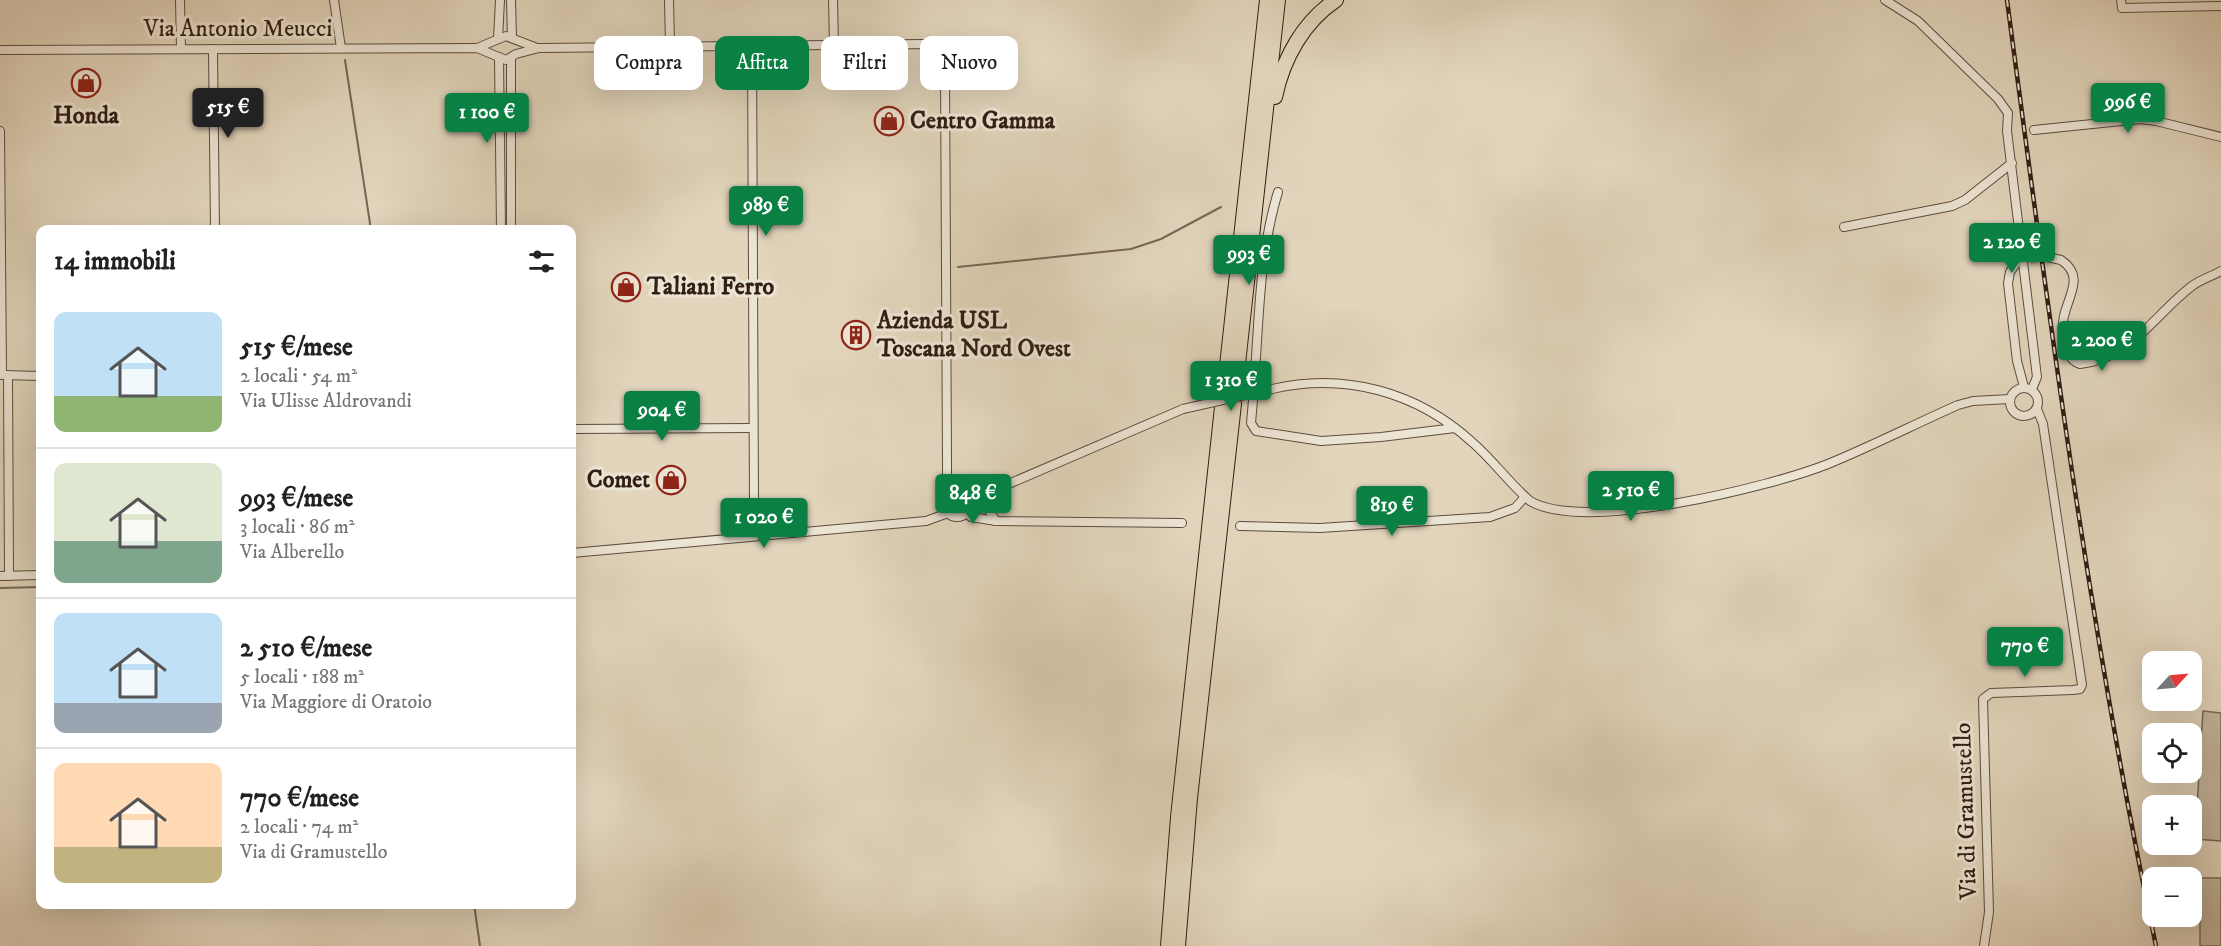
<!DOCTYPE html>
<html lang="it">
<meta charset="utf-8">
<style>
:root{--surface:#fff;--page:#f2f2f2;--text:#222;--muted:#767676;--line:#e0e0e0;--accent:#0b8043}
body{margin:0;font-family:"IM FELL DW Pica",serif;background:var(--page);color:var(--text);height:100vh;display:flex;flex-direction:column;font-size:22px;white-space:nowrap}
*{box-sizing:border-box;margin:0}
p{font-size:20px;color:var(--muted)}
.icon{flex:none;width:33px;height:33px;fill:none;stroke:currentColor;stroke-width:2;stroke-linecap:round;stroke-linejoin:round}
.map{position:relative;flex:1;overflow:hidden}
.drawer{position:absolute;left:36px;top:225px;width:540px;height:684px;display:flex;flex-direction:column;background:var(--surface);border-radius:12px;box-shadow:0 6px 24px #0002}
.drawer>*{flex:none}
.hud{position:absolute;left:594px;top:36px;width:570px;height:54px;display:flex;gap:12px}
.needle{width:39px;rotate:64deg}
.tools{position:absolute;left:2142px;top:651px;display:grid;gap:12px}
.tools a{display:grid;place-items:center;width:60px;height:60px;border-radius:12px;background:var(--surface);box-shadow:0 6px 24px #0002;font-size:30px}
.price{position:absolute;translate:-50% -51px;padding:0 14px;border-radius:6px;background:var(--accent);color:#fff;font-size:20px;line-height:39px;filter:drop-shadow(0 2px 3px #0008)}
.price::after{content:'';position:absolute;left:50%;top:36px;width:18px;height:14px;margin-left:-9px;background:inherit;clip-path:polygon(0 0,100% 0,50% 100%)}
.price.on{background:#222;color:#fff}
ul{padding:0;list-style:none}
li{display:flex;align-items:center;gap:18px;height:150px;padding:0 18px}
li+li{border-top:2px solid var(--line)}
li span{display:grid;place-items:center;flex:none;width:168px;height:120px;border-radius:12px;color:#555}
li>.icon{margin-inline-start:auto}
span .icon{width:72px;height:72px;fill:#fffc;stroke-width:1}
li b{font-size:26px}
h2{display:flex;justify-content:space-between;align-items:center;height:72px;padding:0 18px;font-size:26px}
.pill{padding:0 21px;border-radius:12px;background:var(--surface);box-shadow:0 6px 24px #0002;font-size:21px;line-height:54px}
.pill.on{background:var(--accent);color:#fff}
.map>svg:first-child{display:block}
.green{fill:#c4b69f;stroke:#7a6a5a;stroke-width:1.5}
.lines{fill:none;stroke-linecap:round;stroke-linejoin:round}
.stream{stroke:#776757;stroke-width:2}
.minor-tunnel{stroke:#bfb09a;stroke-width:8;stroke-dasharray:8 4;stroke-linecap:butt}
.minor-casing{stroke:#5d4c3e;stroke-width:10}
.trunk-casing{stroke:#311e14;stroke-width:16}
.minor{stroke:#ece4d3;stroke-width:8}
.trunk{stroke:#e2d5bc;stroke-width:14}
.rail-casing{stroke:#311e14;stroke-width:4.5}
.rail{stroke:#ece4d3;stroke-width:2;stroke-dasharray:7;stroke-linecap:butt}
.minor-bridge-casing{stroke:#5d4c3e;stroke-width:10;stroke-linecap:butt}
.minor-bridge{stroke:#ece4d3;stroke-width:8}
.labels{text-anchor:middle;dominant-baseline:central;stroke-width:6;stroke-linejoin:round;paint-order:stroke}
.street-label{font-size:24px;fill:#311e14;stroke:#ece4d3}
.poi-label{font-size:24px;font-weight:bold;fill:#311e14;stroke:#ece4d3;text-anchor:start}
</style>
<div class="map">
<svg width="2221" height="946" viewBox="0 0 2221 946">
<rect width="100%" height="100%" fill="#e2d5bc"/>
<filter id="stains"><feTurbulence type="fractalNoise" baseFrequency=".00333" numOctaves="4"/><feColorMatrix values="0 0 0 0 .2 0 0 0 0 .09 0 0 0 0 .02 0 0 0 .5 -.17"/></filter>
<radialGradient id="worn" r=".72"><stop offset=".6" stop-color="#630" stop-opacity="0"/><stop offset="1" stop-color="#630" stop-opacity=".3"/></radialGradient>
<!-- green -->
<g class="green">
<path d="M2203,711L2221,713V841L2195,839Z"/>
<rect x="2200" y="878" width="21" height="68"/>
</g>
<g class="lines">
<!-- stream -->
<g class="stream">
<path d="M345,60L371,230"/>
<path d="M958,267L1131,249L1161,239L1221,207"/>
<path d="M0,588L40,587"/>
<path d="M474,904L480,946"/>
</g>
<!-- minor-tunnel -->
<path class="minor-tunnel" d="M2018,263L2047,257"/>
<!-- minor casing -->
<g class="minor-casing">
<g id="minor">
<path d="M180,0L181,48"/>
<path d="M334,0L341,48"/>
<path d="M511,0L512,38"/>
<path d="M669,0L670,45"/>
<path d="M833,0L834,45"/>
<path d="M1885,0L1918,21L1998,99L2008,113L2007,131L2037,377L2032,389"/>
<path d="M2121,0L2122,8L2221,6"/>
<path d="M498,39L500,0"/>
<path d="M929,44H967L982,54V65C972,79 960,78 945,75"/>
<path d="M752,45L754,503"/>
<path d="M477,48L506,36L537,48"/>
<path d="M213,49L215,230"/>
<path d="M0,50L477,48L506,60L516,54L539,48L924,44C938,48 944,55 945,69L947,462V477L953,492"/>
<path d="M499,57L501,230"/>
<path d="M511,58V230"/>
<path d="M945,65L967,44"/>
<path d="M2034,130L2141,119L2156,121L2221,137"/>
<path d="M0,131L2,375"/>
<path d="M1844,227L1952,206L1965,200L2012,163"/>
<path d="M2047,257L2061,260C2082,274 2072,290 2066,309C2060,325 2062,358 2080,364C2132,358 2154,315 2192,286C2200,280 2212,276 2221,271"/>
<path d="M2015,265L2010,272L2008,283L2017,361L2024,387"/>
<path d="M3,375L40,376"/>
<path d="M8,375L9,576"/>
<path d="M1254,387C1259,322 1259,254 1278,192"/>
<circle cx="2024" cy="402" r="14"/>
<path d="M1272,389C1345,372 1417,392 1472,442C1493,460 1509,483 1530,501C1584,533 1770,487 1828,464C1872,446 1915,424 1958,405L1973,401L2010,399"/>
<path d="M1253,400L1251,423L1256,431L1321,441L1381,437L1455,428"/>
<path d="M572,429L753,428"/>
<circle cx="957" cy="504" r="13"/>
<path d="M987,495L988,509L996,521"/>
<path d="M969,501L1183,409"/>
<path d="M966,513L971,517L996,521L1182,523"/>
<path d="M1240,526L1320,528L1490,517L1515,508L1525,497"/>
<path d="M572,553L926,521L948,513"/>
<path d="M0,576L40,575"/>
<path d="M1984,946L1989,912L1983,699L1991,693L2073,690L2080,689L2082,685L2043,424L2037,409"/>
</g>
</g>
<!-- trunk casing -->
<g class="trunk-casing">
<g id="trunk">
<path d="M1275,97C1283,59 1303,22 1336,0"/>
<path d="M1235,391L1278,0"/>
<path d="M1224,393L1267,0"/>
<path d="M1168,946L1178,817L1222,407"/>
<path d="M1178,946L1190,798L1234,404"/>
</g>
</g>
<!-- minor -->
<use href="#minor" class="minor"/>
<!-- trunk -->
<use href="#trunk" class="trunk"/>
<!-- rail casing -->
<g class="rail-casing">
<path id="rail" d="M2007,0C2049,317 2090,633 2156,946"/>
</g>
<!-- rail -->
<use href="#rail" class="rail"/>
<!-- minor-bridge casing -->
<g class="minor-bridge-casing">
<path id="minor-bridge" d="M1183,409L1272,389"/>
</g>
<!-- minor-bridge -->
<use href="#minor-bridge" class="minor-bridge"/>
</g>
<!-- icons -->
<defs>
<g id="shop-ring" transform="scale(1.5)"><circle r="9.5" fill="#ece4d3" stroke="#8f2418" stroke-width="1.5"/><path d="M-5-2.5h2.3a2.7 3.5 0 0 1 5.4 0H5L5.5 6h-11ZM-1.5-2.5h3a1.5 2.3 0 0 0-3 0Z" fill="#8f2418"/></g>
<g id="building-ring" transform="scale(1.5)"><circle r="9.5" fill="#ece4d3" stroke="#8f2418" stroke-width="1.5"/><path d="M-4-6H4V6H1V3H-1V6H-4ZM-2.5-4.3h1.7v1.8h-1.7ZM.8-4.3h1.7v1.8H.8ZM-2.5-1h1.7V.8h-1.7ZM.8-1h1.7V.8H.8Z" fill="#8f2418"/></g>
</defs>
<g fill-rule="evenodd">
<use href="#shop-ring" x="86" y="83"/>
<use href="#shop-ring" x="889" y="121"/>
<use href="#shop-ring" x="626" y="287"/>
<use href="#building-ring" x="856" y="335"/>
<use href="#shop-ring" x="671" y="480"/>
</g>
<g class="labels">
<!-- street labels -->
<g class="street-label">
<text x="238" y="29">Via Antonio Meucci</text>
<text transform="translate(1966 811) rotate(-92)">Via di Gramustello</text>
</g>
<!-- poi labels -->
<g class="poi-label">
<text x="86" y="116" text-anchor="middle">Honda</text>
<text x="910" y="121">Centro Gamma</text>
<text x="647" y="287">Taliani Ferro</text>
<text x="877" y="321">Azienda USL<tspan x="877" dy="28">Toscana Nord Ovest</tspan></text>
<text x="650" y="480" text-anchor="end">Comet</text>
</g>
</g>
<rect width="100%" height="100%" filter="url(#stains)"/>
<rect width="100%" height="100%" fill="url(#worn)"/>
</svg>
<div class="tools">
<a><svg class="needle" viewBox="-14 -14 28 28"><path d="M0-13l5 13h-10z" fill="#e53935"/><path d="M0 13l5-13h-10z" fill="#767676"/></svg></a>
<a><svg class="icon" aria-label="locate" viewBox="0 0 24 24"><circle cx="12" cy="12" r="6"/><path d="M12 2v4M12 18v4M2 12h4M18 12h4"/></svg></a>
<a>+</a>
<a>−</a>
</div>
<b class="price" style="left:2128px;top:134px">996 €</b>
<b class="price on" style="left:228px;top:139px">515 €</b>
<b class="price" style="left:487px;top:144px">1 100 €</b>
<b class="price" style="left:766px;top:237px">989 €</b>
<b class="price" style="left:2012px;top:274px">2 120 €</b>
<b class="price" style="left:1249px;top:286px">993 €</b>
<b class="price" style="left:2102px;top:372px">2 200 €</b>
<b class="price" style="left:1231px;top:412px">1 310 €</b>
<b class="price" style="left:662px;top:442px">904 €</b>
<b class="price" style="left:1631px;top:522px">2 510 €</b>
<b class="price" style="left:973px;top:525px">848 €</b>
<b class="price" style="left:1392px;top:537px">819 €</b>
<b class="price" style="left:764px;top:549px">1 020 €</b>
<b class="price" style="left:2025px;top:678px">770 €</b>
<div class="hud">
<a class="pill">Compra</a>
<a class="pill on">Affitta</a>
<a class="pill">Filtri</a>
<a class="pill">Nuovo</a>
</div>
<section class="drawer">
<h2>14 immobili<svg class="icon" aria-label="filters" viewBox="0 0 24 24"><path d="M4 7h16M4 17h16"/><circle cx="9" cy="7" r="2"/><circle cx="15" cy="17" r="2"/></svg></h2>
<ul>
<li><span style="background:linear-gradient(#bfe0f5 70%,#8fb573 0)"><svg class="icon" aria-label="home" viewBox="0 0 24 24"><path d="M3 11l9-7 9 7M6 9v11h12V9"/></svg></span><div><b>515 €/mese</b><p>2 locali · 54 m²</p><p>Via Ulisse Aldrovandi</p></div></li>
<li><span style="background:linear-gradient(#dfe7d0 65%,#7fa58c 0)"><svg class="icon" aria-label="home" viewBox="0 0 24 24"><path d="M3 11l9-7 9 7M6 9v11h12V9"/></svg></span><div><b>993 €/mese</b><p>3 locali · 86 m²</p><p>Via Alberello</p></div></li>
<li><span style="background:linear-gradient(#bfe0f5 75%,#9aa5b1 0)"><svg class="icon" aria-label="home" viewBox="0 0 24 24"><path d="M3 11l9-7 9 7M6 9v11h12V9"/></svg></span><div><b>2 510 €/mese</b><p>5 locali · 188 m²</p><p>Via Maggiore di Oratoio</p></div></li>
<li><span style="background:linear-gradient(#ffd9b3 70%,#c2b280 0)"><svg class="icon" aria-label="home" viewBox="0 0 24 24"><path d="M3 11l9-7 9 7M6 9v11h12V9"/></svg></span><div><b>770 €/mese</b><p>2 locali · 74 m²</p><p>Via di Gramustello</p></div></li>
</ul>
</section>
</div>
